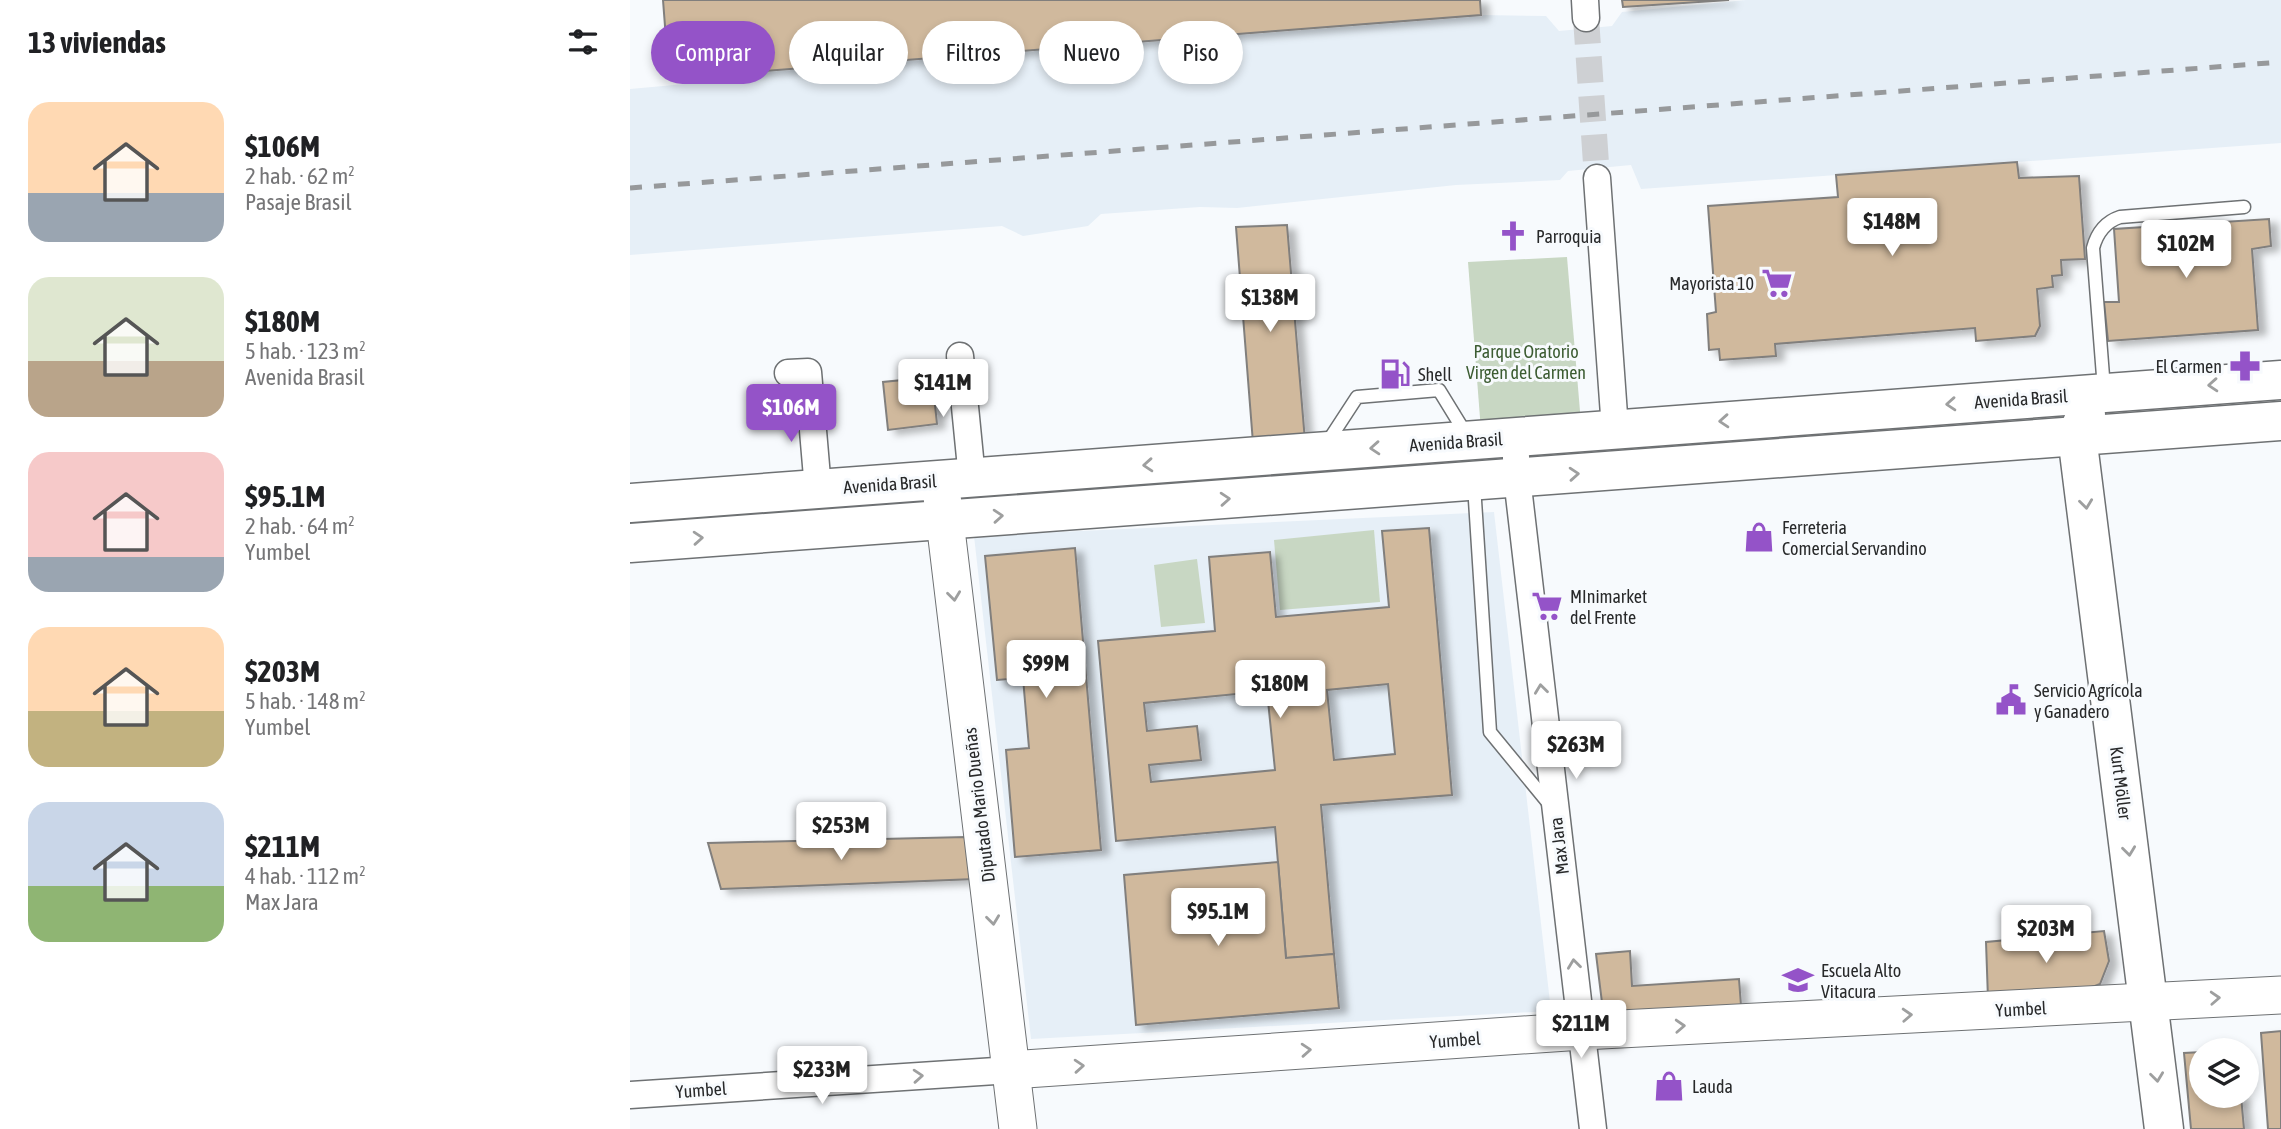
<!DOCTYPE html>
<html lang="es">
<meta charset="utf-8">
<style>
:root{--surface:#fff;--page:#f6f6f6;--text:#202124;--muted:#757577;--accent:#9453c8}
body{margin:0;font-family:"Asap Condensed",sans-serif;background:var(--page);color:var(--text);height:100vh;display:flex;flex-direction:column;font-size:26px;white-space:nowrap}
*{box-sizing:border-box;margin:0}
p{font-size:23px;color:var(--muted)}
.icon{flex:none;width:38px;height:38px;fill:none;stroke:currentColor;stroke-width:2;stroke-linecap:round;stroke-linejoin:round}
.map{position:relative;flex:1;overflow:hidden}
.details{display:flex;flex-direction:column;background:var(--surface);width:630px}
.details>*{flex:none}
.guide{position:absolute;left:21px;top:21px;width:665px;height:63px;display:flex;gap:14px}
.tools{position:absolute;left:1559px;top:1038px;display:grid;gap:14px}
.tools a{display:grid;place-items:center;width:70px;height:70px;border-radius:50%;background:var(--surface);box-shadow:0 4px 10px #0003;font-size:35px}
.price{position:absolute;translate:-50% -60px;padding:0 16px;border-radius:7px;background:#fff;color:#222;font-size:23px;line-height:46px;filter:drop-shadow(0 2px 4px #0008)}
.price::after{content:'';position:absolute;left:50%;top:42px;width:21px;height:16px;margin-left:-10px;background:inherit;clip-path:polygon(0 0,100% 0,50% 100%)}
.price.selected{background:var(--accent);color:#fff}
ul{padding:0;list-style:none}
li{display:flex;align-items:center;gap:21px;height:175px;padding:0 28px}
li span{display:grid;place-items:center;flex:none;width:196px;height:140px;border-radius:21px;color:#555}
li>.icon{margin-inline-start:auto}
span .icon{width:84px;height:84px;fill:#fffc;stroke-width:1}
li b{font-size:30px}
h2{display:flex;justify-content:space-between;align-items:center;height:84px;padding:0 28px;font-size:30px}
.chip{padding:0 24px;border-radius:32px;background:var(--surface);box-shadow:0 4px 10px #0003;font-size:24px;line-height:63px}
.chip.selected{background:var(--accent);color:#fff}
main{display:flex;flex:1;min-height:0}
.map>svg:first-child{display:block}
.built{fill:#e6eff7}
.green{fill:#c8d7c3}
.building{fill:#d0b99d;stroke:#817f7d;stroke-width:2;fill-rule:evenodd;filter:url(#shadow)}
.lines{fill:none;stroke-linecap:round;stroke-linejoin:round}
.street-tunnel{stroke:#ced0d3;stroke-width:26;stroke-dasharray:26 13;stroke-linecap:butt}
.lane-casing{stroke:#6e7173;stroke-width:15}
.street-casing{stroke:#6e7173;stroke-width:29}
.secondary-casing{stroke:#6e7173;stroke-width:39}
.primary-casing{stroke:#6e7173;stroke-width:41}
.lane{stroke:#fff;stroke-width:12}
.street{stroke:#fff;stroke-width:26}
.secondary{stroke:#fff;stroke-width:37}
.primary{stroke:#fff;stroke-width:38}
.rail{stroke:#97999b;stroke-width:5;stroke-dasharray:12 12;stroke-linecap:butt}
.oneway{stroke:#9e9f9f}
.labels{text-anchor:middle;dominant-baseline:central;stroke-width:6;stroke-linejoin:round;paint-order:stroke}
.poi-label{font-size:18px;fill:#28292a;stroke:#f7fafd;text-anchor:start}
.park-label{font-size:18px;fill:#3c5c32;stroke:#f7fafd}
.street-label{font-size:18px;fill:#28292a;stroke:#f7fafd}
</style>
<main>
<section class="details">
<h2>13 viviendas<svg class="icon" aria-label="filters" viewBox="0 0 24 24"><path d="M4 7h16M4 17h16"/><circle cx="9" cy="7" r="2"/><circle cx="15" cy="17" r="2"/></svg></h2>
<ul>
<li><span style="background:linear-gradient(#ffd9b3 65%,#9aa5b1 0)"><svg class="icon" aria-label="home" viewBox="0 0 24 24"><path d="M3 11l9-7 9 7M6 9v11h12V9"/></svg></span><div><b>$106M</b><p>2 hab. · 62 m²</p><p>Pasaje Brasil</p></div></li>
<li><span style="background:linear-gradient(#dfe7d0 60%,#b9a48a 0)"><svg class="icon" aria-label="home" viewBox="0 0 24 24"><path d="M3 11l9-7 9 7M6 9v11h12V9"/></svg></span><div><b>$180M</b><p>5 hab. · 123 m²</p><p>Avenida Brasil</p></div></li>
<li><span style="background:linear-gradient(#f6c9c9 75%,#9aa5b1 0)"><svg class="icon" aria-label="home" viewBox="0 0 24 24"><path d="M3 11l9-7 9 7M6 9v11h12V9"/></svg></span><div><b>$95.1M</b><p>2 hab. · 64 m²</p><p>Yumbel</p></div></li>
<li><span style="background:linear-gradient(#ffd9b3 60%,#c2b280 0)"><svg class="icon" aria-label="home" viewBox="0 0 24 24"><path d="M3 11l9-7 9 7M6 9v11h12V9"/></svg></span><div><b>$203M</b><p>5 hab. · 148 m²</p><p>Yumbel</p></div></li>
<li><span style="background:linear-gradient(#c9d6e8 60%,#8fb573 0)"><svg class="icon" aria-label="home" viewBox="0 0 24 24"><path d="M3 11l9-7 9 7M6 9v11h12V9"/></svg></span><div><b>$211M</b><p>4 hab. · 112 m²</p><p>Max Jara</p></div></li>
</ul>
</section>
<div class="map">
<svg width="1651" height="1129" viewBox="0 0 1651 1129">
<defs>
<filter id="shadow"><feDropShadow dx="8" dy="4.5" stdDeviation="3.5" flood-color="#0004"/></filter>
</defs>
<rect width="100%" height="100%" fill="#f7fafd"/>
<!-- built -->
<g class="built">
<path d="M1116,0H1651V143L1011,189L1001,165L938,171L930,180L826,185L607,208L570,207L471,214L458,226L393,236L372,226L0,255V89L110,79V73L851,15L916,16L929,31L982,26L992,12Z"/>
<path d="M864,512L921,1011L401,1039L344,536Z"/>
</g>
<!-- green -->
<g class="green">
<path d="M937,257L951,423L851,431L838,262Z"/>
<path d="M744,530L750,602L650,610L644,540Z"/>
<path d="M567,559L575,623L531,627L524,565Z"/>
</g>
<!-- building -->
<g class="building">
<path d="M33,0H850L851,15L110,73L103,46L37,52Z"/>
<path d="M992,0H1099L993,7Z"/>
<path d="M1387,162L1389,178L1449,176L1455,259L1431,260L1432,275L1422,276L1423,287L1407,289L1410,326L1405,336L1346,341L1345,328L1145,344L1146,356L1090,360L1089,349L1079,350L1077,314L1086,312L1078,206L1208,197L1206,175Z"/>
<path d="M1639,219L1641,246L1622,249L1628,330L1478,341L1474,302H1489L1484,229Z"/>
<path d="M657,225L675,441L623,443L606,227Z"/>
<path d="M302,377L307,424L258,430L253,382Z"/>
<path d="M799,528L822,795L691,805L704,954L656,958L645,827L486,841L468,641L585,631L579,557L640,552L646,617L759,607L752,531ZM758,684L765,754L704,760L697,690ZM637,691L645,770L521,782L519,765L571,760L567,726L517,731L514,703Z"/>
<path d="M445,548L471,850L385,857L376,750L399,748L393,678L367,680L355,556Z"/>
<path d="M336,837L345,879L91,889L78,843Z"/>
<path d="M648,862L656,958L704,954L709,1008L506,1025L494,875Z"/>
<path d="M1474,931L1479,961L1470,984L1444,994L1358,999L1356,942Z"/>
<path d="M1000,951L1002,986L1109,979L1112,1019L975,1027L966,954Z"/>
<path d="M1651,1031V1129H1638L1631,1033Z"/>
<path d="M1572,1052V1096H1611L1614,1129H1561L1554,1053Z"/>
</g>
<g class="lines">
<!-- street-tunnel -->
<path class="street-tunnel" d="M956,18L967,178"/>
<!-- lane casing -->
<g class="lane-casing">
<g id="lane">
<path d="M1474,389L1463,248C1467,233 1475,222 1490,217L1614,207"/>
<path d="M697,443L727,397L809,390L836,434"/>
<path d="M844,485L860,732L920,805"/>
</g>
</g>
<!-- street casing -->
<g class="street-casing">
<g id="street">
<path d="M955,0L956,18"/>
<path d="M967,178L985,429"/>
<path d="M330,356L342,478"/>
<path d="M158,373L178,372L188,489"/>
<path d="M885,437L887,478L963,1129"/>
<path d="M0,1095L381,1070"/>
</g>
</g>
<!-- secondary casing -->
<g class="secondary-casing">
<g id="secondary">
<path d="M311,488L388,1129"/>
<path d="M381,1070L952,1031L1651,995"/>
</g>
</g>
<!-- primary casing -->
<g class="primary-casing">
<g id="primary">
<path d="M1456,414L1447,436L1534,1129"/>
<path d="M0,503L1651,380"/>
<path d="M0,543L1651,421"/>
</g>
</g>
<!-- lane -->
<use href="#lane" class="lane"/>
<!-- street -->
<use href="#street" class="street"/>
<!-- secondary -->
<use href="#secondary" class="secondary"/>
<!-- primary -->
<use href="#primary" class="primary"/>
<!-- rail -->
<path class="rail" d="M0,188L1651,62"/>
</g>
<!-- one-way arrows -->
<defs><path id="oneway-chevron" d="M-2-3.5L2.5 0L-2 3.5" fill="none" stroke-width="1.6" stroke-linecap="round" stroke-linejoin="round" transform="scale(1.75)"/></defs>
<g class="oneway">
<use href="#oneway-chevron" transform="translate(1583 385) rotate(176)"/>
<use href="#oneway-chevron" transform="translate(1321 404) rotate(176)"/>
<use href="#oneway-chevron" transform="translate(1094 421) rotate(176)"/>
<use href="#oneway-chevron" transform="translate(745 448) rotate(176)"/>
<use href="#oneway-chevron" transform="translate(518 465) rotate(176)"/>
<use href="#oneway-chevron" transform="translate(944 474) rotate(-4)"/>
<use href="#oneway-chevron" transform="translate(595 499) rotate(-4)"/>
<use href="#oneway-chevron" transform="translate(1456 504) rotate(83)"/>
<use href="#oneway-chevron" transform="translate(368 516) rotate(-4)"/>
<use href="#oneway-chevron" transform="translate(68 538) rotate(-4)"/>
<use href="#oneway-chevron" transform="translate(324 596) rotate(83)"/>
<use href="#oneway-chevron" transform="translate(911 689) rotate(-97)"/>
<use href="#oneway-chevron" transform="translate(1499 851) rotate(83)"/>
<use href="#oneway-chevron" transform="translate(363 920) rotate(83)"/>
<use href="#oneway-chevron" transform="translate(944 964) rotate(-97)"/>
<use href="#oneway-chevron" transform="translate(1585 998) rotate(-3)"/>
<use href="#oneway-chevron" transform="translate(1277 1015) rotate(-3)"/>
<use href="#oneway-chevron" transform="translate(1050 1026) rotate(-3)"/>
<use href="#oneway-chevron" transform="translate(676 1050) rotate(-4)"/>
<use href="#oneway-chevron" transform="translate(449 1066) rotate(-4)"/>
<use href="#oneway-chevron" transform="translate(288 1076) rotate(-4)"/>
<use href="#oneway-chevron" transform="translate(1527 1077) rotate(83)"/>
</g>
<!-- icons -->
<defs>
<g id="church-bare" transform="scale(2.415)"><path d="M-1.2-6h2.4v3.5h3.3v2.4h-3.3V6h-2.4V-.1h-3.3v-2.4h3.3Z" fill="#9453c8" stroke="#f7fafd" stroke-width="2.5" paint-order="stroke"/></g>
<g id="supermarket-bare" transform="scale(2.415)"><path d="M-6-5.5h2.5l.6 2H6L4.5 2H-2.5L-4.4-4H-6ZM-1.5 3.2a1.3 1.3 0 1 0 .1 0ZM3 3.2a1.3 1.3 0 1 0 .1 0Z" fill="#9453c8" stroke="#f7fafd" stroke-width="2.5" paint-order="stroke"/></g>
<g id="pharmacy-bare" transform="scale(2.415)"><path d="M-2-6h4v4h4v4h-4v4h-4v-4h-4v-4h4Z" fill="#9453c8" stroke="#f7fafd" stroke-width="2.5" paint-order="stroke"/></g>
<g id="fuel-bare" transform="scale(2.415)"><path d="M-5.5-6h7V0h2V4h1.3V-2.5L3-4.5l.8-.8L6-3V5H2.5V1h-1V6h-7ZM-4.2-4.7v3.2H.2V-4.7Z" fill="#9453c8" stroke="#f7fafd" stroke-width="2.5" paint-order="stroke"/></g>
<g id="shop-bare" transform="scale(2.415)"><path d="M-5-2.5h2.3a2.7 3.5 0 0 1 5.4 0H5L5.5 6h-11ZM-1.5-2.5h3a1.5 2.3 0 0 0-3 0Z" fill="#9453c8" stroke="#f7fafd" stroke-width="2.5" paint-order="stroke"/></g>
<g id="civic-bare" transform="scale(2.415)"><path d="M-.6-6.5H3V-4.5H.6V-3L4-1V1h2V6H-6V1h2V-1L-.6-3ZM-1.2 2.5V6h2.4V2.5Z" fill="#9453c8" stroke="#f7fafd" stroke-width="2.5" paint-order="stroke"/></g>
<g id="school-bare" transform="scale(2.415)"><path d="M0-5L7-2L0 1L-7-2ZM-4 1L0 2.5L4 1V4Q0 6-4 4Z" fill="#9453c8" stroke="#f7fafd" stroke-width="2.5" paint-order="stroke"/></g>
</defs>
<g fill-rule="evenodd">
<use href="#church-bare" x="883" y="236"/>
<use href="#supermarket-bare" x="1147" y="283"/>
<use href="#pharmacy-bare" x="1615" y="366"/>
<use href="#fuel-bare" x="765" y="374"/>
<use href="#shop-bare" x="1129" y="537"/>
<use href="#supermarket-bare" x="917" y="606"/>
<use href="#civic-bare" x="1381" y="700"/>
<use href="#school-bare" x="1168" y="980"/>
<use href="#shop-bare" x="1039" y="1086"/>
</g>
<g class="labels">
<!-- poi labels -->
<g class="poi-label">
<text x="906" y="236">Parroquia</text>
<text x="1124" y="283" text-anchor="end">Mayorista 10</text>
<text x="1592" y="366" text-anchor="end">El Carmen</text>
<text x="788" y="374">Shell</text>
<text x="1152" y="527">Ferreteria<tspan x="1152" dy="21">Comercial Servandino</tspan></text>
<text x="940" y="596">MInimarket<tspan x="940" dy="21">del Frente</tspan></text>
<text x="1404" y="690">Servicio Agrícola<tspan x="1404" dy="21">y Ganadero</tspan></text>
<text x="1191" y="970">Escuela Alto<tspan x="1191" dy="21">Vitacura</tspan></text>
<text x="1062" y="1086">Lauda</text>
</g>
<!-- park labels -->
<g class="park-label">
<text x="896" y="351">Parque Oratorio<tspan x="896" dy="21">Virgen del Carmen</tspan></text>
</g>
<!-- street labels -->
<g class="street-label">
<text transform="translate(1391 399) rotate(-4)">Avenida Brasil</text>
<text transform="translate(826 442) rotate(-4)">Avenida Brasil</text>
<text transform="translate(260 484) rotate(-4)">Avenida Brasil</text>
<text transform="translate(1491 783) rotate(83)">Kurt Möller</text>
<text transform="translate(349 805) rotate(-97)">Diputado Mario Dueñas</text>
<text transform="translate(929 846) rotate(-97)">Max Jara</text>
<text transform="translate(1391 1009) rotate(-3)">Yumbel</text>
<text transform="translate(825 1040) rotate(-4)">Yumbel</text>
<text transform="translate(71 1090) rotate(-4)">Yumbel</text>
</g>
</g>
</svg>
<div class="tools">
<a><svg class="icon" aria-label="layers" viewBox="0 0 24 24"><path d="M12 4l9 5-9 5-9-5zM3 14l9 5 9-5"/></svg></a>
</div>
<b class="price" style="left:1262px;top:258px">$148M</b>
<b class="price" style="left:1556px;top:280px">$102M</b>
<b class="price" style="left:640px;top:334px">$138M</b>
<b class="price" style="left:313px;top:419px">$141M</b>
<b class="price selected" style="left:161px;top:444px">$106M</b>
<b class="price" style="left:416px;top:700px">$99M</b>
<b class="price" style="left:650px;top:720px">$180M</b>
<b class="price" style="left:946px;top:781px">$263M</b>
<b class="price" style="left:211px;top:862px">$253M</b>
<b class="price" style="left:588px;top:948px">$95.1M</b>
<b class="price" style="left:1416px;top:965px">$203M</b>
<b class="price" style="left:951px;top:1060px">$211M</b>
<b class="price" style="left:192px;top:1106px">$233M</b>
<div class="guide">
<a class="chip selected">Comprar</a>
<a class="chip">Alquilar</a>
<a class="chip">Filtros</a>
<a class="chip">Nuevo</a>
<a class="chip">Piso</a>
</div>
</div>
</main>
